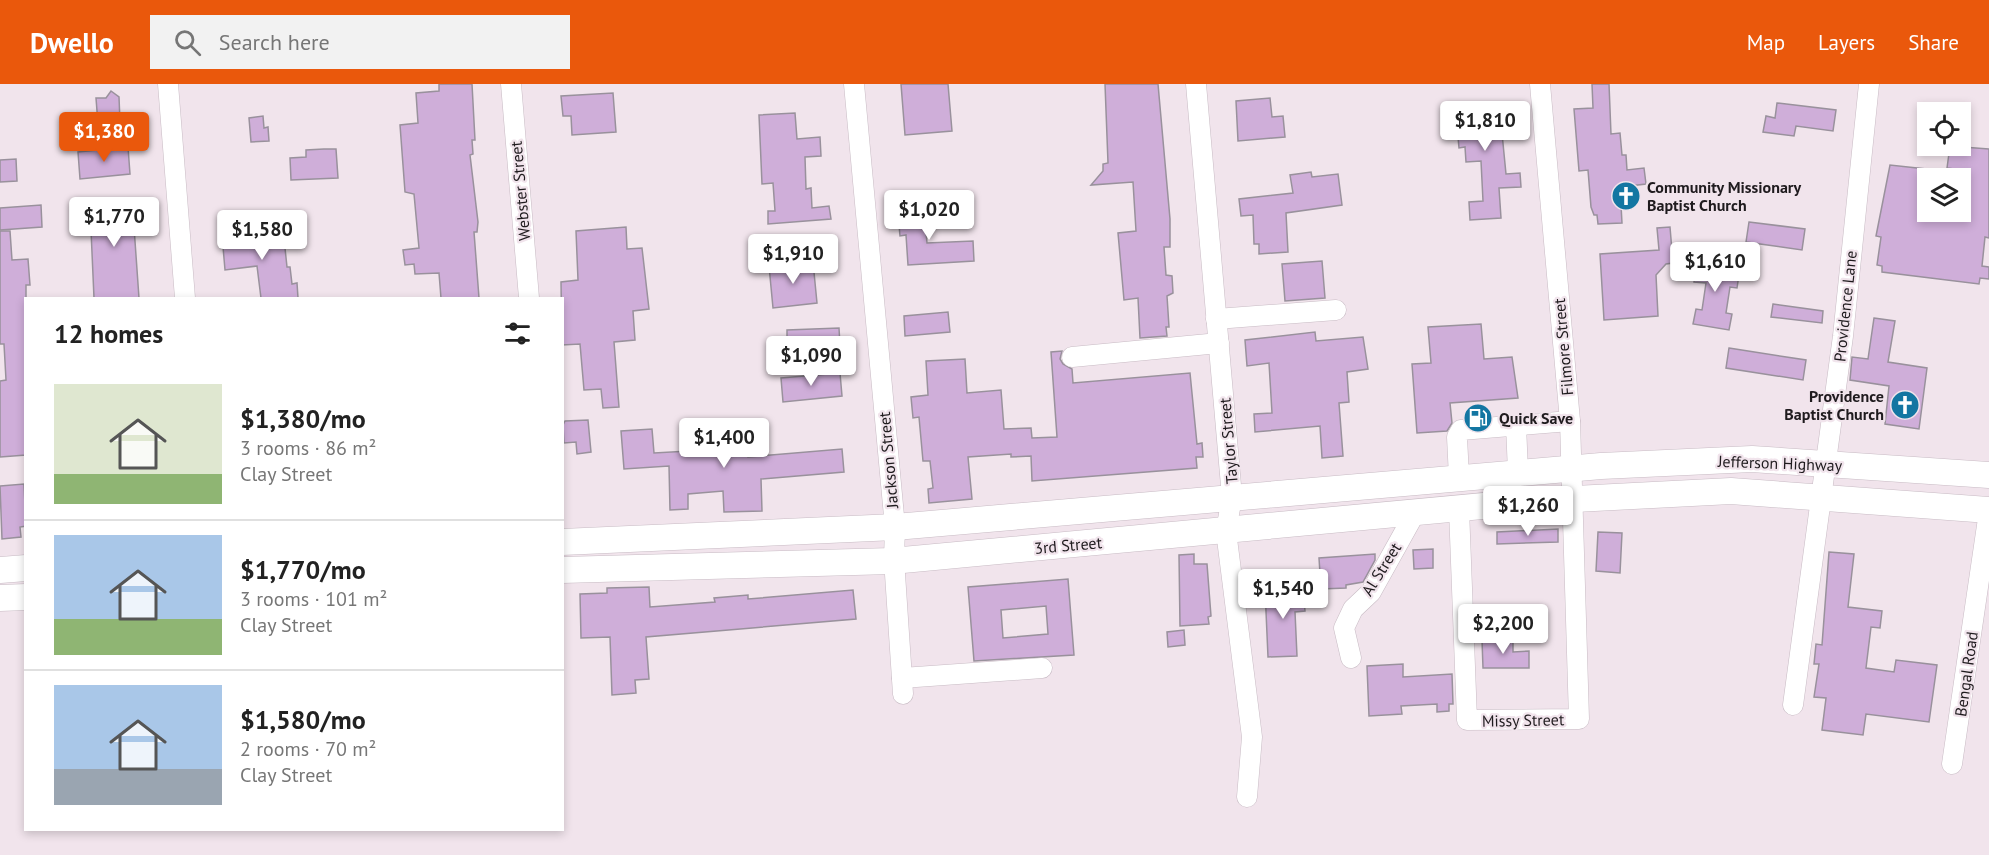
<!DOCTYPE html>
<meta charset="utf-8">
<style>
:root{--surface:#fff;--page:#f2f2f2;--text:#222;--muted:#767676;--line:#e0e0e0;--accent:#ea580c}
body{margin:0;font-family:"PT Sans",sans-serif;background:var(--page);color:var(--text);height:100vh;display:flex;flex-direction:column;font-size:22px;white-space:nowrap}
*{box-sizing:border-box;margin:0}
p{font-size:20px;color:var(--muted)}
.icon{flex:none;width:33px;height:33px;fill:none;stroke:currentColor;stroke-width:2;stroke-linecap:round;stroke-linejoin:round}
.map{position:relative;flex:1;overflow:hidden}
.side{position:absolute;left:24px;top:213px;width:540px;height:534px;display:flex;flex-direction:column;background:var(--surface);border-radius:0px;box-shadow:0 3px 9px #0003}
.side>*{flex:none}
.controls{position:absolute;left:1917px;top:18px;display:grid;gap:12px}
.controls a{display:grid;place-items:center;width:54px;height:54px;border-radius:0px;background:var(--surface);box-shadow:0 3px 9px #0003;font-size:30px}
.price{position:absolute;translate:-50% -51px;padding:0 14px;border-radius:6px;background:#fff;color:#222;font-size:20px;line-height:39px;filter:drop-shadow(0 2px 3px #0008)}
.price::after{content:'';position:absolute;left:50%;top:36px;width:18px;height:14px;margin-left:-9px;background:inherit;clip-path:polygon(0 0,100% 0,50% 100%)}
.price.current{background:var(--accent);color:#fff}
ul{padding:0;list-style:none}
li{display:flex;align-items:center;gap:18px;height:150px;padding:0 30px}
li+li{border-top:2px solid var(--line)}
li span{display:grid;place-items:center;flex:none;width:168px;height:120px;border-radius:0px;color:#555}
li>.icon{margin-inline-start:auto}
span .icon{width:72px;height:72px;fill:#fffc;stroke-width:1}
li b{font-size:26px}
h2{display:flex;justify-content:space-between;align-items:center;height:72px;padding:0 30px;font-size:26px}
header{display:flex;align-items:center;gap:36px;box-sizing:border-box;height:84px;padding:0 30px;background:var(--accent);color:#fff}
header strong{font-size:28px}
nav{display:flex;gap:33px;margin-inline-start:auto;font-size:21px}
.search{width:420px;height:54px;background:var(--page);display:flex;align-items:center;gap:15px;box-sizing:border-box;padding:0 21px;border-radius:0px;color:var(--muted);font-size:22px}
.map>svg:first-child{display:block}
.building{fill:#cfaed9;stroke:#99919c;stroke-width:1.5;fill-rule:evenodd}
.lines{fill:none;stroke-linecap:round;stroke-linejoin:round}
.minor-casing{stroke:#c8bbc4;stroke-width:21}
.major-casing{stroke:#c8bbc4;stroke-width:27}
.minor{stroke:#fff;stroke-width:20}
.major{stroke:#fff;stroke-width:26}
.labels{text-anchor:middle;dominant-baseline:central;stroke-width:4.5;stroke-linejoin:round;paint-order:stroke}
.poi-label{font-size:16px;font-weight:bold;fill:#1f1b1e;stroke:#f1e4ec;text-anchor:start}
.street-label{font-size:16px;fill:#1f1b1e;stroke:#f1e4ec}
</style>
<header>
<strong>Dwello</strong>
<div class="search"><svg class="icon" aria-label="search" viewBox="0 0 24 24"><circle cx="10" cy="10" r="6"/><path d="M15 15l6 6"/></svg>Search here</div>
<nav><a>Map</a><a>Layers</a><a>Share</a></nav>
</header>
<div class="map">
<svg width="1989" height="771" viewBox="0 0 1989 771">
<rect width="100%" height="100%" fill="#f1e4ec"/>
<!-- building -->
<g class="building">
<path d="M439,0H472L475,56H472L473,70L470,71L478,138L477,148H474L479,214H441L439,189L415,190L414,180L405,181L403,166L419,164L414,110L405,108L400,41L418,39L416,9L439,7Z"/>
<path d="M901,0H948L952,47L905,51Z"/>
<path d="M1105,0H1158L1170,135V163H1164L1166,191L1172,192L1173,209L1167,212L1169,243H1166L1167,252L1140,254L1138,214L1124,216L1118,149L1136,147L1133,98L1091,101L1103,87V80L1108,79Z"/>
<path d="M1592,0H1609L1611,50L1620,49L1622,71H1626L1627,86L1644,84L1646,100L1620,103L1622,139L1598,140L1597,131H1594L1591,123L1588,86L1579,87L1574,25L1593,24Z"/>
<path d="M111,7L119,13L120,38L98,40L96,14H106Z"/>
<path d="M613,9L616,48L572,51L571,32H563L561,12Z"/>
<path d="M1270,14L1272,33L1283,32L1285,53L1238,57L1236,17Z"/>
<path d="M1510,18L1509,39H1501L1506,90L1520,89L1521,103L1499,104L1501,134L1470,136L1469,118L1483,117L1481,77L1466,78L1465,63L1459,64L1457,42L1451,43L1450,23Z"/>
<path d="M1777,19L1836,26L1833,47L1796,42L1794,52L1763,48L1766,32L1775,34Z"/>
<path d="M795,29L797,55L820,53L821,72L805,73L806,105L811,104L812,124L829,122L831,135L768,140V127H775L773,99L762,100L759,31Z"/>
<path d="M263,32L264,44L268,43L269,57L251,58L249,34Z"/>
<path d="M1950,62L1989,65V154L1985,153L1982,182L1989,183V195L1980,194L1979,200L1882,188V182L1877,181L1881,153L1876,152L1890,81L1926,85L1923,112L1928,113V128H1963L1968,87L1947,84Z"/>
<path d="M128,63L130,90L80,95L78,68Z"/>
<path d="M324,65H336L338,94L291,96L290,74L306,73V66Z"/>
<path d="M16,75L17,97L0,98V76Z"/>
<path d="M1311,88L1312,93L1338,90L1342,121L1286,129L1288,168L1259,170V160H1254L1253,131L1241,132L1239,115L1293,109L1290,91Z"/>
<path d="M923,115L927,159L973,157L974,177L908,181L906,151L900,152L898,130L909,129L908,117Z"/>
<path d="M140,116L142,142L134,143L139,214H94L91,146H86L84,121Z"/>
<path d="M41,121L42,143L0,146V124Z"/>
<path d="M1749,138L1805,145L1802,166L1746,158Z"/>
<path d="M626,143L627,165L642,164L649,225L633,227L635,256L614,258L619,323L603,324L601,305L584,306L580,260L562,261L561,198L578,196L576,147Z"/>
<path d="M1670,143L1673,179L1666,180L1656,191L1658,232L1604,236L1600,170L1659,166L1657,144Z"/>
<path d="M283,145L287,183H290L292,200L297,199L298,214H261L257,182L225,186L222,151Z"/>
<path d="M0,147H10L12,176L28,175L30,201H26V371L0,373V297L6,296L4,260H0Z"/>
<path d="M1322,177L1325,214L1285,217L1282,180Z"/>
<path d="M1692,177L1740,184L1737,204L1730,203L1726,229L1732,230L1729,246L1693,240L1696,225L1702,226L1706,199L1694,198L1695,191L1690,190Z"/>
<path d="M813,178L817,219L773,224L769,182Z"/>
<path d="M1773,220L1823,227L1822,239L1771,233Z"/>
<path d="M948,228L950,248L905,252L904,232Z"/>
<path d="M1874,234L1895,237L1888,278L1927,284L1919,345L1885,340L1889,302L1850,296L1852,273L1868,275Z"/>
<path d="M1481,240L1484,275L1512,273L1518,314L1450,319L1452,339L1447,347L1417,349L1412,280L1431,279L1428,243Z"/>
<path d="M839,244L840,261L787,267V246Z"/>
<path d="M1315,248L1316,257L1363,253L1368,285L1347,288L1349,318L1339,319L1343,372L1322,374L1320,342L1255,348L1254,330L1272,329L1269,279L1247,282L1245,256Z"/>
<path d="M1729,264L1806,276L1803,296L1726,284Z"/>
<path d="M1062,267L1060,275L1063,280L1072,285L1073,299L1190,289L1197,360L1202,359L1203,373H1196L1197,384L1032,397L1031,372L1011,373V370L968,373L972,415L929,419L928,405L933,404L930,377H923L919,333L913,334L911,313L928,311L926,277L965,275L967,309L1001,306L1004,345L1031,344L1032,354L1057,353L1051,268Z"/>
<path d="M840,289L842,312L783,318L781,294Z"/>
<path d="M588,336L591,368L577,370L576,358L564,359L563,341L565,337Z"/>
<path d="M652,345L654,369L724,365V357L747,355L748,373L842,365L844,388L761,395L762,427L724,428L723,407L688,410V425L670,426L669,382L624,385L621,347Z"/>
<path d="M24,400L26,442L20,443L21,453L2,455L0,402Z"/>
<path d="M1558,445V458L1497,460V448Z"/>
<path d="M1598,448L1622,449L1620,489L1596,487Z"/>
<path d="M1433,465V484L1414,485L1413,466Z"/>
<path d="M1829,468L1854,470L1848,523L1882,527L1880,544L1871,543L1866,584L1894,588L1896,576L1937,581L1929,638L1866,630L1863,651L1822,646L1826,614L1814,613L1819,580H1814L1816,560L1822,561Z"/>
<path d="M1194,470V480H1207L1211,532L1208,533L1209,540L1180,542L1179,471Z"/>
<path d="M1375,470V476L1363,498L1346,501V504L1321,505L1319,474Z"/>
<path d="M1068,495L1074,571L974,577L968,503ZM1046,522L1048,550L1003,554L1001,526Z"/>
<path d="M1303,502L1305,527L1295,528L1297,572L1268,573L1265,505Z"/>
<path d="M649,503L650,523L715,518L714,514L748,511V515L853,506L856,535L646,553L649,595L635,596L636,609L612,611L610,553L581,554L580,510L607,509V504Z"/>
<path d="M1184,546L1185,561L1168,563L1167,548Z"/>
<path d="M1482,556H1513V568L1529,567V584H1483Z"/>
<path d="M1403,580V593L1452,590L1453,620H1449V627L1437,628V620L1401,622L1402,630L1369,632L1367,582Z"/>
</g>
<g class="lines">
<!-- minor casing -->
<g class="minor-casing">
<g id="minor">
<path d="M168,0L185,214"/>
<path d="M511,0L529,214"/>
<path d="M854,0L895,443L894,475L903,610"/>
<path d="M1196,0L1232,413L1226,447L1252,653L1247,713"/>
<path d="M1216,235L1336,226"/>
<path d="M1072,273L1219,259"/>
<path d="M1516,341L1518,388"/>
<path d="M1459,393L1457,353L1461,346L1570,337"/>
<path d="M1459,425L1467,636L1579,635L1570,337L1540,0"/>
<path d="M1351,574L1344,544L1353,525L1371,508L1415,429"/>
<path d="M902,594L1042,584"/>
<path d="M1793,621L1843,252L1869,0"/>
<path d="M1952,680L1989,428"/>
</g>
</g>
<!-- major casing -->
<g class="major-casing">
<g id="major">
<path d="M562,458L895,443L1601,382L1752,375L1989,391"/>
<path d="M0,486L26,484"/>
<path d="M562,486L892,477L1536,417L1731,407L1989,426"/>
<path d="M0,514L26,513"/>
</g>
</g>
<!-- minor -->
<use href="#minor" class="minor"/>
<!-- major -->
<use href="#major" class="major"/>
</g>
<!-- icons -->
<defs>
<g id="church-disc" transform="scale(1.5)"><circle r="9.5" fill="#1376a2" stroke="#f1e4ec"/><path d="M-1.2-6h2.4v3.5h3.3v2.4h-3.3V6h-2.4V-.1h-3.3v-2.4h3.3Z" fill="#fff"/></g>
<g id="fuel-disc" transform="scale(1.5)"><circle r="9.5" fill="#1376a2" stroke="#f1e4ec"/><path d="M-5.5-6h7V0h2V4h1.3V-2.5L3-4.5l.8-.8L6-3V5H2.5V1h-1V6h-7ZM-4.2-4.7v3.2H.2V-4.7Z" fill="#fff"/></g>
</defs>
<g fill-rule="evenodd">
<use href="#church-disc" x="1626" y="112"/>
<use href="#church-disc" x="1905" y="321"/>
<use href="#fuel-disc" x="1478" y="334"/>
</g>
<g class="labels">
<!-- poi labels -->
<g class="poi-label">
<text x="1647" y="103">Community Missionary<tspan x="1647" dy="18">Baptist Church</tspan></text>
<text x="1884" y="312" text-anchor="end">Providence<tspan x="1884" dy="18">Baptist Church</tspan></text>
<text x="1499" y="334">Quick Save</text>
</g>
<!-- street labels -->
<g class="street-label">
<text transform="translate(520 107) rotate(-95)">Webster Street</text>
<text transform="translate(1845 222) rotate(-84)">Providence Lane</text>
<text transform="translate(1563 263) rotate(-95)">Filmore Street</text>
<text transform="translate(1228 357) rotate(-95)">Taylor Street</text>
<text transform="translate(888 376) rotate(-95)">Jackson Street</text>
<text transform="translate(1780 379) rotate(2)">Jefferson Highway</text>
<text transform="translate(1068 461) rotate(-5)">3rd Street</text>
<text transform="translate(1381 485) rotate(-58)">Al Street</text>
<text transform="translate(1966 590) rotate(-82)">Bengal Road</text>
<text transform="translate(1523 636) rotate(-1)">Missy Street</text>
</g>
</g>
</svg>
<div class="controls">
<a><svg class="icon" aria-label="locate" viewBox="0 0 24 24"><circle cx="12" cy="12" r="6"/><path d="M12 2v4M12 18v4M2 12h4M18 12h4"/></svg></a>
<a><svg class="icon" aria-label="layers" viewBox="0 0 24 24"><path d="M12 4l9 5-9 5-9-5zM3 14l9 5 9-5"/></svg></a>
</div>
<b class="price" style="left:1485px;top:68px">$1,810</b>
<b class="price current" style="left:104px;top:79px">$1,380</b>
<b class="price" style="left:929px;top:157px">$1,020</b>
<b class="price" style="left:114px;top:164px">$1,770</b>
<b class="price" style="left:262px;top:177px">$1,580</b>
<b class="price" style="left:793px;top:201px">$1,910</b>
<b class="price" style="left:1715px;top:209px">$1,610</b>
<b class="price" style="left:811px;top:303px">$1,090</b>
<b class="price" style="left:724px;top:385px">$1,400</b>
<b class="price" style="left:1528px;top:453px">$1,260</b>
<b class="price" style="left:1283px;top:536px">$1,540</b>
<b class="price" style="left:1503px;top:571px">$2,200</b>
<section class="side">
<h2>12 homes<svg class="icon" aria-label="filters" viewBox="0 0 24 24"><path d="M4 7h16M4 17h16"/><circle cx="9" cy="7" r="2"/><circle cx="15" cy="17" r="2"/></svg></h2>
<ul>
<li><span style="background:linear-gradient(#dfe7d0 75%,#8fb573 0)"><svg class="icon" aria-label="home" viewBox="0 0 24 24"><path d="M3 11l9-7 9 7M6 9v11h12V9"/></svg></span><div><b>$1,380/mo</b><p>3 rooms · 86 m²</p><p>Clay Street</p></div></li>
<li><span style="background:linear-gradient(#a9c7e8 70%,#8fb573 0)"><svg class="icon" aria-label="home" viewBox="0 0 24 24"><path d="M3 11l9-7 9 7M6 9v11h12V9"/></svg></span><div><b>$1,770/mo</b><p>3 rooms · 101 m²</p><p>Clay Street</p></div></li>
<li><span style="background:linear-gradient(#a9c7e8 70%,#9aa5b1 0)"><svg class="icon" aria-label="home" viewBox="0 0 24 24"><path d="M3 11l9-7 9 7M6 9v11h12V9"/></svg></span><div><b>$1,580/mo</b><p>2 rooms · 70 m²</p><p>Clay Street</p></div></li>
</ul>
</section>
</div>
